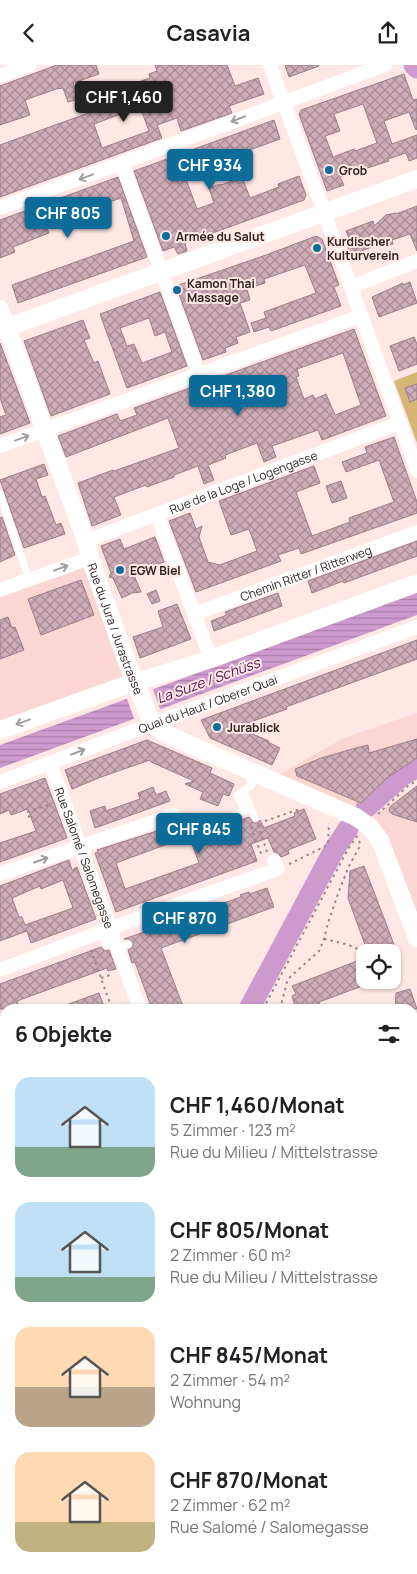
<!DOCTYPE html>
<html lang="de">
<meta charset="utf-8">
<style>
:root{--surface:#fff;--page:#f6f6f6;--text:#202124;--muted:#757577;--accent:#0d6c9a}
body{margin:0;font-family:Manrope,sans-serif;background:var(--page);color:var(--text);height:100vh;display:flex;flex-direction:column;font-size:19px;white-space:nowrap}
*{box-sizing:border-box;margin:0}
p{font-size:16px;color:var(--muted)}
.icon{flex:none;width:28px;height:28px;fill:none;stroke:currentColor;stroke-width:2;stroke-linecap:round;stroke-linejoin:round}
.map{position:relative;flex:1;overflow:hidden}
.sheet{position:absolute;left:0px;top:939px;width:418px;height:571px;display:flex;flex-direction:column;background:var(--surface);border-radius:15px 15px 0 0;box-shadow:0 1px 4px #0004}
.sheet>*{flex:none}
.buttons{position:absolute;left:356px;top:879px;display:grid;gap:10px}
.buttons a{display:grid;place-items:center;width:45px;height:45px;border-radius:10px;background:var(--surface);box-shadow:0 1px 4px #0004;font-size:25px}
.price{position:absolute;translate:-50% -42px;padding:0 11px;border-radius:5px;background:var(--accent);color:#fff;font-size:16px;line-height:32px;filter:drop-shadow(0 1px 2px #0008)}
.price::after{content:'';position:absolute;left:50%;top:30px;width:15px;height:11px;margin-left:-8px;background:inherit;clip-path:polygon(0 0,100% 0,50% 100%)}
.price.active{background:#222;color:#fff}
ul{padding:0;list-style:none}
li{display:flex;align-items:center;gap:15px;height:125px;padding:0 15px}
li span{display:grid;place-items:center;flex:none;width:140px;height:100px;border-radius:15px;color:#555}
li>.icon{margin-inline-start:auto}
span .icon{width:60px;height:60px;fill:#fffc;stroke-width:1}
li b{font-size:21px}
h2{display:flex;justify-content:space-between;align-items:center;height:60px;padding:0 15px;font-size:21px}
header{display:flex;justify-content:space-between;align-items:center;height:65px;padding:0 15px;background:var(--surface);font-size:22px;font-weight:700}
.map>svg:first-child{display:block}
.built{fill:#fbd6d2}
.park{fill:#d6b576}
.water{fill:url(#water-rules)}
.pier{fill:#fee7e4}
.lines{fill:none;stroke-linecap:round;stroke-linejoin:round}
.river{stroke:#ce9ace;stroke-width:21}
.building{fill:url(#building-cross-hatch);stroke:#9d7d88;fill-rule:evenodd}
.path{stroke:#998785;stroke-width:2;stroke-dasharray:2.5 4;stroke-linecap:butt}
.service{stroke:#fff;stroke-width:7}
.minor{stroke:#fff;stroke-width:14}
.tertiary{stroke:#fff;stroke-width:18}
.secondary{stroke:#fff;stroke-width:20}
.oneway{stroke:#a29c9b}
.poi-dot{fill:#0d6c9a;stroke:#fee7e4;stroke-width:2}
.labels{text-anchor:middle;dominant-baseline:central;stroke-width:4;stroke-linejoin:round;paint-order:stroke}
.poi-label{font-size:12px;font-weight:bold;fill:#302221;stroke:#fee7e4;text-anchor:start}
.street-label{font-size:12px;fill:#302221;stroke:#fee7e4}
.water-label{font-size:14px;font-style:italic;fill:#511254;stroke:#fee7e4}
</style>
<header><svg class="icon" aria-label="back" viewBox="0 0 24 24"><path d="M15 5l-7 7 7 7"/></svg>Casavia<svg class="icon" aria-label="share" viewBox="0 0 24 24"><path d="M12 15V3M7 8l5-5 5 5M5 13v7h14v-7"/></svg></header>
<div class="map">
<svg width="417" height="1509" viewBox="0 0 417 1509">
<defs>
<pattern id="water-rules" width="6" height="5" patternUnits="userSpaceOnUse" patternTransform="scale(1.25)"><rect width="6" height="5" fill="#ce9ace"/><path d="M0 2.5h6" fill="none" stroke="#a87da7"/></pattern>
<pattern id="building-cross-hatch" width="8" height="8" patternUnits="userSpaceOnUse" patternTransform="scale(1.25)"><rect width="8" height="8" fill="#ceacb8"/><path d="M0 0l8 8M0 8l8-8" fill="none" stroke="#a88c95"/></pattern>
</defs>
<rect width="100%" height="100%" fill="#fee7e4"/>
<!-- built -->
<g class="built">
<path d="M90,493L135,617L0,665V525Z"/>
<path d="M417,648V696L403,702L387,713L361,738L373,751L417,720V851L373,751L278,710L344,673Z"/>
<path d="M417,1036V1151L412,1139V1038Z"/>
<path d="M417,1157V1197L413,1198V1159Z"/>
</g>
<!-- park -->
<g class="park">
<path d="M417,307V378L394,316Z"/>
<path d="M1,1099L5,1109V1186L0,1188Z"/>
</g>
<!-- water -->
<path class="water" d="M417,528V550L0,703V680Z"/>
<!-- pier -->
<path class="pier" d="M152,622L155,623L153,624L160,644H163L162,646L135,656L127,634L125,633Z"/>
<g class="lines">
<!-- river -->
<g class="river">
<path d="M414,0L417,3"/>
<path d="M366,743L402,711L417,702"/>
<path d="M249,944L334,785L348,764"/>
<path d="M160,1505V1509"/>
</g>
</g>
<!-- building -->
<g class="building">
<path d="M57,0H96L99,9L73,18L79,34L68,37L63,23L56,24L25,35L30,50L0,60V21Z"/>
<path d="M155,0H227L235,21L258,13L264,29L229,41L232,48L181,66L177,53L157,60L162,73L0,132V80L102,43L99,35L133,22L132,19L150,13L149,9L157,6ZM140,42L149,66L102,83L94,59Z"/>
<path d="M285,0H319V1L289,12Z"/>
<path d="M404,9L413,35L417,34V64L416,65L409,47L384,56L392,79L417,70V93L409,96L406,88L388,94L389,96L340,112L344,120L327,126L299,49L301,45ZM363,39L377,78L355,86L354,84L333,92L325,71L340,66L334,49Z"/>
<path d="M274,55L280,74L184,109L197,144L214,138L209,123L220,119L221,120L242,112L250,133L279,122L278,119L299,111L306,130L304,135L185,178L187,186L178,189L174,182L163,186L134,106Z"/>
<path d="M118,112L147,192L18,238L12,220L134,176L121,133L45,159L49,168L13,182L15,187L0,193V155Z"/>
<path d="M417,141V186L410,169L392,175L393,179L383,182L382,178L351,190L346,177L350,176L346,166L373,156L374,161L386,150L396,148V149Z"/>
<path d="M316,171L322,174L339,220L334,222L341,241L271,266L269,262L254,267L251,258L266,253L264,247L316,228L305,200L264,214L265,218L247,224L250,235L240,238L250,267L236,272L238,278L225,283L226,287L203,295L176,221L266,190Z"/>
<path d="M410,217L417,238L379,252L372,232L403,218V220Z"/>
<path d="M160,227L187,301L127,323L100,249ZM149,253L155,271L165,267L172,287L142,298L134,279L127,281L120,263Z"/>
<path d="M83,255L90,273L84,275L94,298L98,296L110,329L51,351L24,276Z"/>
<path d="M354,264L386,351L322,375L318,365L272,381L276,392L264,397L257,378L225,390L226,393L208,400L214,415L204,419L198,401L174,410V412L147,422L146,420L114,432L121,450L92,461L78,418L113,405L114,406L179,383L168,353L66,392L58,371L117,349L120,356L137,350L134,343ZM343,288L361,340L335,350L326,329L315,334L313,330L304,334L296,312L299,311L297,304Z"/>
<path d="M414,272L417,279V299L399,306L390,281Z"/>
<path d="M0,278L30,358L0,369V352L6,350L0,333Z"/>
<path d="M417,319V334L410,337L405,323Z"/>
<path d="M394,372L417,437V448L301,489L299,483L278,490L281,496L196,527L169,456L190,448L196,464L202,461L199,472L208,497L220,500L257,486L249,464L231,470L219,436L314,401L320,418L296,427L312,471L350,457L349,453L394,437L379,395L346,407L342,397L367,388L365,382Z"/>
<path d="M44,399L48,410L36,414L42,432L45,431L56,460L61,458L65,469L24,483L0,415Z"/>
<path d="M341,416L347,433L332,438L326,421Z"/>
<path d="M2,452L15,490L0,497V453Z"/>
<path d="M155,472L164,497L133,508L141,527L132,528L122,533L113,513L109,512L111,508L101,481L120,474L124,484Z"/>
<path d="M417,476V491L344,518L343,516L312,528L308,516Z"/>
<path d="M81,515L94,550L41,570L28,534Z"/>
<path d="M156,525L160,536L152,539L147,529Z"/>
<path d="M278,528L282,541L214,566L211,556L227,550L225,547Z"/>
<path d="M177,539L191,574L140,593L133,572L163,562L158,546Z"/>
<path d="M8,552L12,563L15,562L24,585L0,594V555Z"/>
<path d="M417,575V594L310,633L286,642L287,644L236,662L269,676L268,677L280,683L272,700L210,673L201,655Z"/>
<path d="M417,674V693L387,713L361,738L297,711L295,704L321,693L356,683L368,680L369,688Z"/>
<path d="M147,675L212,703L210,708L234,719L229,731L223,729L218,741L200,734L203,727L185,719L194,716L151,697L150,695L101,712L72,724L65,705Z"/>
<path d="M45,713L67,773L0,797V778L36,766L28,744L11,750L9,745L0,749V729Z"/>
<path d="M417,721V757L392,749L389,746L390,742Z"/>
<path d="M153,722L156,730L166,726L170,736L95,763L90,746L105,741L106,746L140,734L138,728Z"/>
<path d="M304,744L316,774L288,785L289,789L281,792L278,788L274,787L268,773L251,779L257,796L116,847L95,788L98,787L97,785L176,760L181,774L116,798L125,824L199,798L190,774L249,752L254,758H257L260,755L264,763L295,751L294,748Z"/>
<path d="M69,795L72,805L77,802L96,854L31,878L27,866L0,876V821ZM63,815L73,843L25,860L22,852H19L12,833L40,821L41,824Z"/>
<path d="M364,801L384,853L397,888H368L348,833L350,806Z"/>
<path d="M267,823L274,842L161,883L184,944H152L135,897L132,898L128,885L133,882V877L129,874H124L192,850L191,848L200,844L201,846L241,832L240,830L249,827L250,829Z"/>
<path d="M101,882L105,886L109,885L116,904L108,906L107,903L17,936L20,944H0V919Z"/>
<path d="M365,893V920L319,937L322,944H296L292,931L296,929L292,921Z"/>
<path d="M410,924L417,944H395L396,928Z"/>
<path d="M99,928L105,944H58V943Z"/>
</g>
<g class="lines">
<!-- path -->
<g class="path">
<path d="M27,747L51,739"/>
<path d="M378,749L409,720L417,716"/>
<path d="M28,752L30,751"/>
<path d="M265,756L300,744"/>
<path d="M258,760L267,787"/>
<path d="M251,762L262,791"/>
<path d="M289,799L328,780L329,758"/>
<path d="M324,874C339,878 355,879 365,890"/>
<path d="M91,885L112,944"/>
<path d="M101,913L113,909"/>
<path d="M263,944L348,784L358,770"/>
<path d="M280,944L287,917L289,913L319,886L324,874L328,858L339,826L349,801L360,781L359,774"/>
<path d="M0,1096L5,1094"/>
<path d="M0,1120L5,1132"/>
<path d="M412,1144L415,1151L412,1152"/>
<path d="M0,1190L5,1189"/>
<path d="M110,1505L112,1509"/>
</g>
<!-- service -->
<g class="service">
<path d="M0,429L29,515"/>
<path d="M244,726L255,753"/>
<path d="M191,768L245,746L237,730L252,720L248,707"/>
<path d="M101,867L106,881"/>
<path d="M119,883L128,879"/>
<path d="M412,1201L417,1199"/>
</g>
<!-- minor -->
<g class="minor">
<path d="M270,0L324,147L417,406"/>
<path d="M0,11L30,0"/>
<path d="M122,99L199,309"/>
<path d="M0,143L385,0"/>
<path d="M351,222L417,196"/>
<path d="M0,381L361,251"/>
<path d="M157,450L211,594"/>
<path id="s1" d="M86,476L399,358"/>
<path d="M0,525L90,493"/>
<path id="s2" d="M194,549L417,467"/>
<path id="s3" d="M50,698L140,944"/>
<path id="s4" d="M0,717L152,659L417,562"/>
<path d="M0,809L174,750"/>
<path d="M0,905L111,863L278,804L274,796"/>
<path d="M223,1505L225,1509"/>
<path d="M399,1509H400"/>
</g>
<!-- tertiary -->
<g class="tertiary">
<path id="s5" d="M0,244L86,476L90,493L125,592L149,651L152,659L170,671L356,752L370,762L380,775L417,873"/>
<path d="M0,265L417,114"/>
<path d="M0,665L120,622L211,594L417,518"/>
<path d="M412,1055L417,1054"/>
<path d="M412,1248L417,1250"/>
<path d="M412,1286L417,1284"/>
<path d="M0,1454L5,1452"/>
</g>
<!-- secondary -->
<g class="secondary">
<path d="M0,1036L5,1049"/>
<path d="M0,1210L5,1208"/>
</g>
</g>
<!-- one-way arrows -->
<defs><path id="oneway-shaft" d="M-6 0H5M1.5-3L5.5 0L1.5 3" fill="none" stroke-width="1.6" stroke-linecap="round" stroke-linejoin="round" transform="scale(1.25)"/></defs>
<g class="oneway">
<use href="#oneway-shaft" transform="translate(238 54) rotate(159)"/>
<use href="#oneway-shaft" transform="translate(86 112) rotate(160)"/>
<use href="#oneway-shaft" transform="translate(22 373) rotate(-20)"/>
<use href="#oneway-shaft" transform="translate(61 503) rotate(-20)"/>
<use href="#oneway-shaft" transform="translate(23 657) rotate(160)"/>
<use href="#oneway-shaft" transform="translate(78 687) rotate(-21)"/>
<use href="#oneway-shaft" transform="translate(41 795) rotate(-19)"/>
</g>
<!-- markers -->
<g class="poi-dot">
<circle cx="329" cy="105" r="5"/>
<circle cx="166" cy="171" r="5"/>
<circle cx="317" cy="183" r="5"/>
<circle cx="177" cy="225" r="5"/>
<circle cx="120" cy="505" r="5"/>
<circle cx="217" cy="662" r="5"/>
</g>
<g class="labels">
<!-- poi labels -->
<g class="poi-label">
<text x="339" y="105">Grob</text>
<text x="176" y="171">Armée du Salut</text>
<text x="327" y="176">Kurdischer<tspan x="327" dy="14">Kulturverein</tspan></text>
<text x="187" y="218">Kamon Thai<tspan x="187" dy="14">Massage</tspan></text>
<text x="130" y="505">EGW Biel</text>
<text x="227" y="662">Jurablick</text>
</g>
<!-- street labels -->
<g class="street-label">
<text stroke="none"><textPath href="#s1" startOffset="168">Rue de la Loge / Logengasse</textPath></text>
<text stroke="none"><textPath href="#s2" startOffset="119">Chemin Ritter / Ritterweg</textPath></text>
<text stroke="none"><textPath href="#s5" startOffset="340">Rue du Jura / Jurastrasse</textPath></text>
<text stroke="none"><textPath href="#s4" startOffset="222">Quai du Haut / Oberer Quai</textPath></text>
<text stroke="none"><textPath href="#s3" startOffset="101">Rue Salomé / Salomegasse</textPath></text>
</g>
<!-- water labels -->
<g class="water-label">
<text transform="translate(208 615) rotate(-20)">La Suze / Schüss</text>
</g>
</g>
</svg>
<div class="buttons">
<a><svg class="icon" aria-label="locate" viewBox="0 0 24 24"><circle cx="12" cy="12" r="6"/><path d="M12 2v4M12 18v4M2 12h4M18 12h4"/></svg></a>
</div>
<b class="price active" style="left:124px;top:58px">CHF 1,460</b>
<b class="price" style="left:210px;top:126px">CHF 934</b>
<b class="price" style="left:68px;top:174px">CHF 805</b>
<b class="price" style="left:238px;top:352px">CHF 1,380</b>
<b class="price" style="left:199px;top:790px">CHF 845</b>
<b class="price" style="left:185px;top:879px">CHF 870</b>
<section class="sheet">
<h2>6 Objekte<svg class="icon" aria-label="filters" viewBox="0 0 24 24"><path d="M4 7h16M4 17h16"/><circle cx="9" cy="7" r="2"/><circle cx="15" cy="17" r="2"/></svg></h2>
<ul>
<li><span style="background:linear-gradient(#bfe0f5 70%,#7fa58c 0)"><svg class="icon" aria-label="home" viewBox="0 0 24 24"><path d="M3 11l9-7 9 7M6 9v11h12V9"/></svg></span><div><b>CHF 1,460/Monat</b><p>5 Zimmer · 123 m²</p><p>Rue du Milieu / Mittelstrasse</p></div></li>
<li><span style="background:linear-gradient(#bfe0f5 75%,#7fa58c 0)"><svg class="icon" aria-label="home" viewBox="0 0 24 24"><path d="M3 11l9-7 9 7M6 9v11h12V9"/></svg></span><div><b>CHF 805/Monat</b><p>2 Zimmer · 60 m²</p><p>Rue du Milieu / Mittelstrasse</p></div></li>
<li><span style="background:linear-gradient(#ffd9b3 60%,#b9a48a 0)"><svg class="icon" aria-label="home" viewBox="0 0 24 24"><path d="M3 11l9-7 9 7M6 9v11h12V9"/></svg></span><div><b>CHF 845/Monat</b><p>2 Zimmer · 54 m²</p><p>Wohnung</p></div></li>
<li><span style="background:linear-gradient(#ffd9b3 70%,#c2b280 0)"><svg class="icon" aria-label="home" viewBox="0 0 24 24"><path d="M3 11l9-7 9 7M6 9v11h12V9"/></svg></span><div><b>CHF 870/Monat</b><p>2 Zimmer · 62 m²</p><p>Rue Salomé / Salomegasse</p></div></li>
</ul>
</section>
</div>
